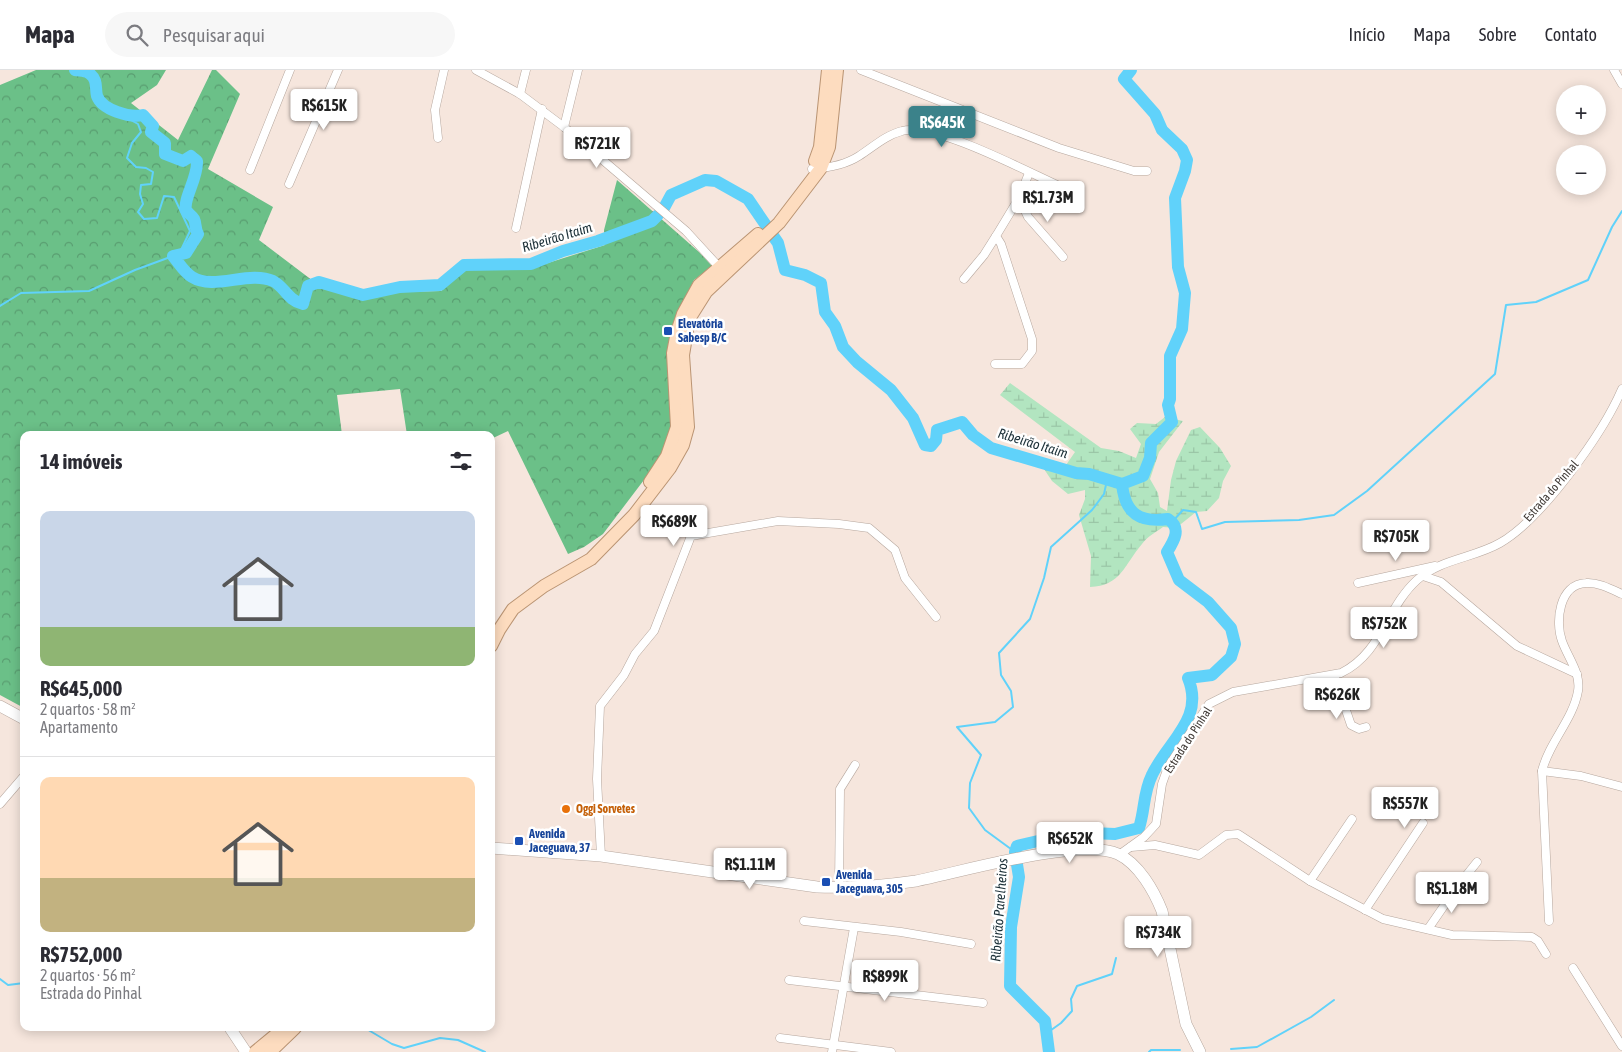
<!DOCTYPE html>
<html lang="pt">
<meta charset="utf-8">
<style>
:root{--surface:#fff;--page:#f7f7f7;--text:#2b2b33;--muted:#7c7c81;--line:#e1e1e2;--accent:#3b828a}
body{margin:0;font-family:"Asap Condensed",sans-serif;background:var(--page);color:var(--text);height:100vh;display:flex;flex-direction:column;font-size:19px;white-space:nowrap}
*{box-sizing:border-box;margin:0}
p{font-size:16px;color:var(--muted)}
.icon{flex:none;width:28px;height:28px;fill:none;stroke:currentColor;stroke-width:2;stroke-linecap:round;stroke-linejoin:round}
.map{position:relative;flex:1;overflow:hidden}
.details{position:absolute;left:20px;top:361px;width:475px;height:600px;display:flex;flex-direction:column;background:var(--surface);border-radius:10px;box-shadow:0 2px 12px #0003}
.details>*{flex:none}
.buttons{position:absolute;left:1556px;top:15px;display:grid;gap:10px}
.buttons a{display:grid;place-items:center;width:50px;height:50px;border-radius:50%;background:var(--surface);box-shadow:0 2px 12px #0003;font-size:25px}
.price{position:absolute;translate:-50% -42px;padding:0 11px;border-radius:5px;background:#fff;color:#222;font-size:16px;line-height:32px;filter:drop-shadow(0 1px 2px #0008)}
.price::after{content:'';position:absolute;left:50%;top:30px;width:15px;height:11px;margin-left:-8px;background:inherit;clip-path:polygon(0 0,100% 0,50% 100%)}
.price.current{background:var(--accent);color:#fff}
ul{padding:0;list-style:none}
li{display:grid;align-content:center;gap:10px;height:265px;padding:0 20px}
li+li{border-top:1px solid var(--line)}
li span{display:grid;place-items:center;height:155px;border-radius:10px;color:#555}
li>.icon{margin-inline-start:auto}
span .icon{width:90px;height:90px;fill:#fffc;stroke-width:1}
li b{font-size:21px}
h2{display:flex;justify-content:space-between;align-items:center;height:60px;padding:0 20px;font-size:21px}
header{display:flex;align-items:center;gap:30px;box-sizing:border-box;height:70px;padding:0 25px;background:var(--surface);border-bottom:1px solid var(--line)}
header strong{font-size:24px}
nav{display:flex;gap:28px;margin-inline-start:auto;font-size:18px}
.search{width:350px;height:45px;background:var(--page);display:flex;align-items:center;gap:12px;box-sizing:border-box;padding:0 18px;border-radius:28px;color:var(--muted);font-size:19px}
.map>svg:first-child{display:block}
.forest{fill:url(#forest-crowns)}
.wetland{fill:url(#wetland-marsh)}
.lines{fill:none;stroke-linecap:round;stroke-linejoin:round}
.stream{stroke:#60d2fa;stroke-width:2}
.river{stroke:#60d2fa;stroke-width:12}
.minor-casing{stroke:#b6a79e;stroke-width:9}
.secondary-casing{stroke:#b6a79e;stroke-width:12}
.primary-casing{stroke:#ba9473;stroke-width:14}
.minor{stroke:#fff;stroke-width:8}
.secondary{stroke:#fff;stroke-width:11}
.primary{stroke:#fddcbf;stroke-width:12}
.transit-dot{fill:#1a4fb4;stroke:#fff;stroke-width:2}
.food-dot{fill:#e8710a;stroke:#fff;stroke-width:2}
.labels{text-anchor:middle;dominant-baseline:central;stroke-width:5;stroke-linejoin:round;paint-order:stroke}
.transit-label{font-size:12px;font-weight:bold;fill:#164399;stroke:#fff;text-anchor:start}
.street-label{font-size:12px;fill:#403a36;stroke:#fff}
.food-label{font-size:12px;font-weight:bold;fill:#c56008;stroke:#fff;text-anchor:start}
.water-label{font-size:14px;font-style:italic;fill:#1c3038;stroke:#fff}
</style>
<header>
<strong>Mapa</strong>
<div class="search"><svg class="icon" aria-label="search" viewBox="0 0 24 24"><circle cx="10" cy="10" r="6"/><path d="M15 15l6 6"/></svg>Pesquisar aqui</div>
<nav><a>Início</a><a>Mapa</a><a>Sobre</a><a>Contato</a></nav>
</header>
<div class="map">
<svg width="1622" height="982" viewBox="0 0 1622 982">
<defs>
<pattern id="forest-crowns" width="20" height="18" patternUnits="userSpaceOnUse" patternTransform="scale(1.25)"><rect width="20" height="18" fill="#6bc088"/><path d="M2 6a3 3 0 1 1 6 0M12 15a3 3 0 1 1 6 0" fill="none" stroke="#599d70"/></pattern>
<pattern id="wetland-marsh" width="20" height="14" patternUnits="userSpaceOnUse" patternTransform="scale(1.25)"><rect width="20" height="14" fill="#b2e5c0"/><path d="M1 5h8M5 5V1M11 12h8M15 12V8" fill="none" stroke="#9ac5a6"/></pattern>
</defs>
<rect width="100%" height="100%" fill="#f6e6dd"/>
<!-- forest -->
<path class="forest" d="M36,0H166L157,15L131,33L178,70L212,0H216L240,24L208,99L273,137L259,170L321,217L364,229L399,222L441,221L465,200L532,198L605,175L604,160L617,110L699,182L712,196L694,210L672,256L668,285L673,354L662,383L653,398L603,464L584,477L568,484L508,361L491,369V365H407L400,319L337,325L342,365H24V638L0,625V15Z"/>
<!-- wetland -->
<path class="wetland" d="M1010,313L1101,378L1119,381L1136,388L1141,374L1130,359L1137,353L1156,354L1165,347L1183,351L1159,382L1150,409L1158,423L1160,437L1167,441L1171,410L1176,391L1191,360L1200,357L1220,378L1231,396L1223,411L1219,428L1207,441L1196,442L1176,458L1163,457C1156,462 1147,467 1142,474C1124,495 1121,516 1090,517L1091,486L1079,445L1085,429V420L1068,424L1052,411L1044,399L1066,395L1075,382L1000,325Z"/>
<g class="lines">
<!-- stream -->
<g class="stream">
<path d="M0,236L21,223L89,221L135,200L173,186L181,180L190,161L174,127L164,126L157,148L144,149L138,142L143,134L140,124L141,115L151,114L153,102L146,98L136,97L127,88L132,73L141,62L138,54L122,45"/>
<path d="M1172,452L1183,440L1196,442L1202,459L1225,452L1299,450L1334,445L1367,421L1495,304L1506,235L1536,232L1588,210L1612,157L1622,141"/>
<path d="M1015,782L985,760L969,738L970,713L981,685L957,657L995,652L1013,637L1011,621L1001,605L999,583L1030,549L1044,508L1051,477L1092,440L1104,424L1107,410"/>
<path d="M0,909L8,915L24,913"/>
<path d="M365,958L392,974L404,978L440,968L458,970L485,982"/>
<path d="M1047,963L1061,953L1072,941L1071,929L1077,916L1112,904L1116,888"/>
<path d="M1231,979L1257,977L1311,947L1334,930"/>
<path d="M1149,982L1151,980H1180"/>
</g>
<!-- river -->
<g class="river">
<path d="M75,0C80,1 86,0 90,4C98,10 95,18 97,26C102,40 130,48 143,45L153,56L151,62L165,73V84L183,91L191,86L197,91C198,108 183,129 186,140C188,144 192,145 194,149C196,153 195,159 198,164L186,183L173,186C179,193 184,202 192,207C214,221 249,200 273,211C285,217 287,230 303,234L308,216L319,212L363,225L400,217L440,215L464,195L531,194L563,181L598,171L652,151L658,145"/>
<path d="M664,138L671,125L705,110L716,111L748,129L778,173L785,200L805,205L821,213L825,242L835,256L843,277L857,292L891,320L913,348L925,375L931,376L936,370L937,360L962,352L973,365L991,378L1076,403L1089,404L1122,414"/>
<path d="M1049,982L1045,951L1010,916L1011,857L1019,807L1015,782L1017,776L1038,771L1083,769L1091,763L1115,764L1139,758C1145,740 1143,723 1152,705C1168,671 1205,649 1188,608L1212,605L1231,587L1235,574L1231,558L1208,532L1179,510L1167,482C1174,471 1182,458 1168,449C1140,453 1125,444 1122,414L1143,406L1150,388L1151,373L1172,352L1168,335L1170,329V286L1182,259L1185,223L1178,197L1175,128L1185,101L1187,90L1182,79L1162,60L1155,44L1124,9L1131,0"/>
</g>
<!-- minor casing -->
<g class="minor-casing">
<g id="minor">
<path d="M476,0L520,24L564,57L686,161L719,197"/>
<path d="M861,0L1059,78L1134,101H1147"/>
<path d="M1614,0L1622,14"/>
<path d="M520,24L526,0"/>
<path d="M564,57L578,0"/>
<path d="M438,68L435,40L444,0"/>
<path d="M812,99C828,98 845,95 859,86C873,77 886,65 902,61C936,51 1038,108 1075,123"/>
<path d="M250,100L290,0"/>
<path d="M289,114L338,0"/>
<path d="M1019,128L1028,147L1063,187"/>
<path d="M516,158L542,39"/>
<path d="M964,209L984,185L996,166"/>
<path d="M995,294H1022L1032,281V269L1001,174L996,166L1019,128L1029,103"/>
<path d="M1423,506L1441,512L1517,576L1577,604"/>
<path d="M1358,513L1435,496"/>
<path d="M1334,605L1351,655L1359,659L1366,657"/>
<path d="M1542,701L1581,706L1622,717"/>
<path d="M0,734L24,706"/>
<path d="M1131,777L1155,775L1199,785L1226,765L1238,764L1310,811L1383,849L1452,865L1532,867L1538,871L1546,884"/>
<path d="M1119,785L1144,767L1156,754L1162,714L1168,697L1209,634L1233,622L1341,603C1382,583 1386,538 1417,510C1440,489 1474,488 1500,473C1542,449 1603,363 1622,319"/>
<path d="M601,786L597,709L600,636L624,605L635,584L654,561L691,466L778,451L839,454L869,458L895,480L905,508L936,547"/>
<path d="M1310,811L1352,749"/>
<path d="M839,818L840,719L855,695"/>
<path d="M1365,840L1423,753"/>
<path d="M804,851L901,862L971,874"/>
<path d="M1549,851L1542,701C1549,672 1573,650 1578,621C1581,603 1568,588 1562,571C1555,552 1559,514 1586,513C1598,512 1611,519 1622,524"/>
<path d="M1428,859L1457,817L1477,792"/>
<path d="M1573,898L1622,976"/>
<path d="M789,910L983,933"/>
<path d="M780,968L891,982"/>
<path d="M832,982L854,858"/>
</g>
</g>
<!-- secondary casing -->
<g class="secondary-casing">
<g id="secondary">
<path d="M0,636L24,649"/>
<path d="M491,778L601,786L817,817C850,818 882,816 916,811C961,802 1081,767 1118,784C1139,794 1154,821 1162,841L1186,954L1200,982"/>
<path d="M230,958L246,982"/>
</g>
</g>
<!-- primary casing -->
<g class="primary-casing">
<g id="primary">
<path d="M815,91L820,77L828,0"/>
<path d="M650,412L667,386L677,357L673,283L677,262L683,244L699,215L758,164"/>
<path d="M491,576L499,560L513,539L544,516L591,489L634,445L670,398L683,375L688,357L683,285L689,249L706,222L779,153L821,98L829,77L837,0"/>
<path d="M255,982L284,958"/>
<path d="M270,982L295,958"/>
</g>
</g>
<!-- minor -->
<use href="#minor" class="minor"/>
<!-- secondary -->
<use href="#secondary" class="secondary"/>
<!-- primary -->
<use href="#primary" class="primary"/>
</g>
<!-- markers -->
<g class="transit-dot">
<rect x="663" y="256" width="10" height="10" rx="2.5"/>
<rect x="514" y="766" width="10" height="10" rx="2.5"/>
<rect x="821" y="807" width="10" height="10" rx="2.5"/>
</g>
<circle class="food-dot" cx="566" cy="739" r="5"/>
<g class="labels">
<!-- transit labels -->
<g class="transit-label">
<text x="678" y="254">Elevatória<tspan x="678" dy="14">Sabesp B/C</tspan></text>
<text x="529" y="764">Avenida<tspan x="529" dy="14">Jaceguava, 37</tspan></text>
<text x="836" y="805">Avenida<tspan x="836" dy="14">Jaceguava, 305</tspan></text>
</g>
<!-- street labels -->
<g class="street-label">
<text transform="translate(1551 421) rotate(-49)">Estrada do Pinhal</text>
<text transform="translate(1188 670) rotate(-57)">Estrada do Pinhal</text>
</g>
<!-- food labels -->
<g class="food-label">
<text x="576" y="739">Oggi Sorvetes</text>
</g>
<!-- water labels -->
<g class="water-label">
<text transform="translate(557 167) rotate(-17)">Ribeirão Itaim</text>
<text transform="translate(1033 373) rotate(17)">Ribeirão Itaim</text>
<text transform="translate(999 840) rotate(-86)">Ribeirão Parelheiros</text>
</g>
</g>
</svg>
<div class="buttons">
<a>+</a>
<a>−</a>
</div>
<b class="price" style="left:324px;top:61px">R$615K</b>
<b class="price current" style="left:942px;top:78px">R$645K</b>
<b class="price" style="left:597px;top:99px">R$721K</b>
<b class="price" style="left:1048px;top:153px">R$1.73M</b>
<b class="price" style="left:674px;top:477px">R$689K</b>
<b class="price" style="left:1396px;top:492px">R$705K</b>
<b class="price" style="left:1384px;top:579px">R$752K</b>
<b class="price" style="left:1337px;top:650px">R$626K</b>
<b class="price" style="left:1405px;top:759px">R$557K</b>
<b class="price" style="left:1070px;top:794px">R$652K</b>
<b class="price" style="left:750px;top:820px">R$1.11M</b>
<b class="price" style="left:1452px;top:844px">R$1.18M</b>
<b class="price" style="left:1158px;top:888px">R$734K</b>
<b class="price" style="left:885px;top:932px">R$899K</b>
<section class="details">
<h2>14 imóveis<svg class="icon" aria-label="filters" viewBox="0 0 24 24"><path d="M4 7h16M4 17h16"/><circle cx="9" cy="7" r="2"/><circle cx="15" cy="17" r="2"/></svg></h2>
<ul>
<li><span style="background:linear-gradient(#c9d6e8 75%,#8fb573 0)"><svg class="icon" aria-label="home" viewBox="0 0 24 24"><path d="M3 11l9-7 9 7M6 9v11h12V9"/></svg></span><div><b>R$645,000</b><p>2 quartos · 58 m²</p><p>Apartamento</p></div></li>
<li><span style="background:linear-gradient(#ffd9b3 65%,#c2b280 0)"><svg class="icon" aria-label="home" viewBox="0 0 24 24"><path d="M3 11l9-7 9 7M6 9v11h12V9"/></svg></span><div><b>R$752,000</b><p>2 quartos · 56 m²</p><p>Estrada do Pinhal</p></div></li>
</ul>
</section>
</div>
